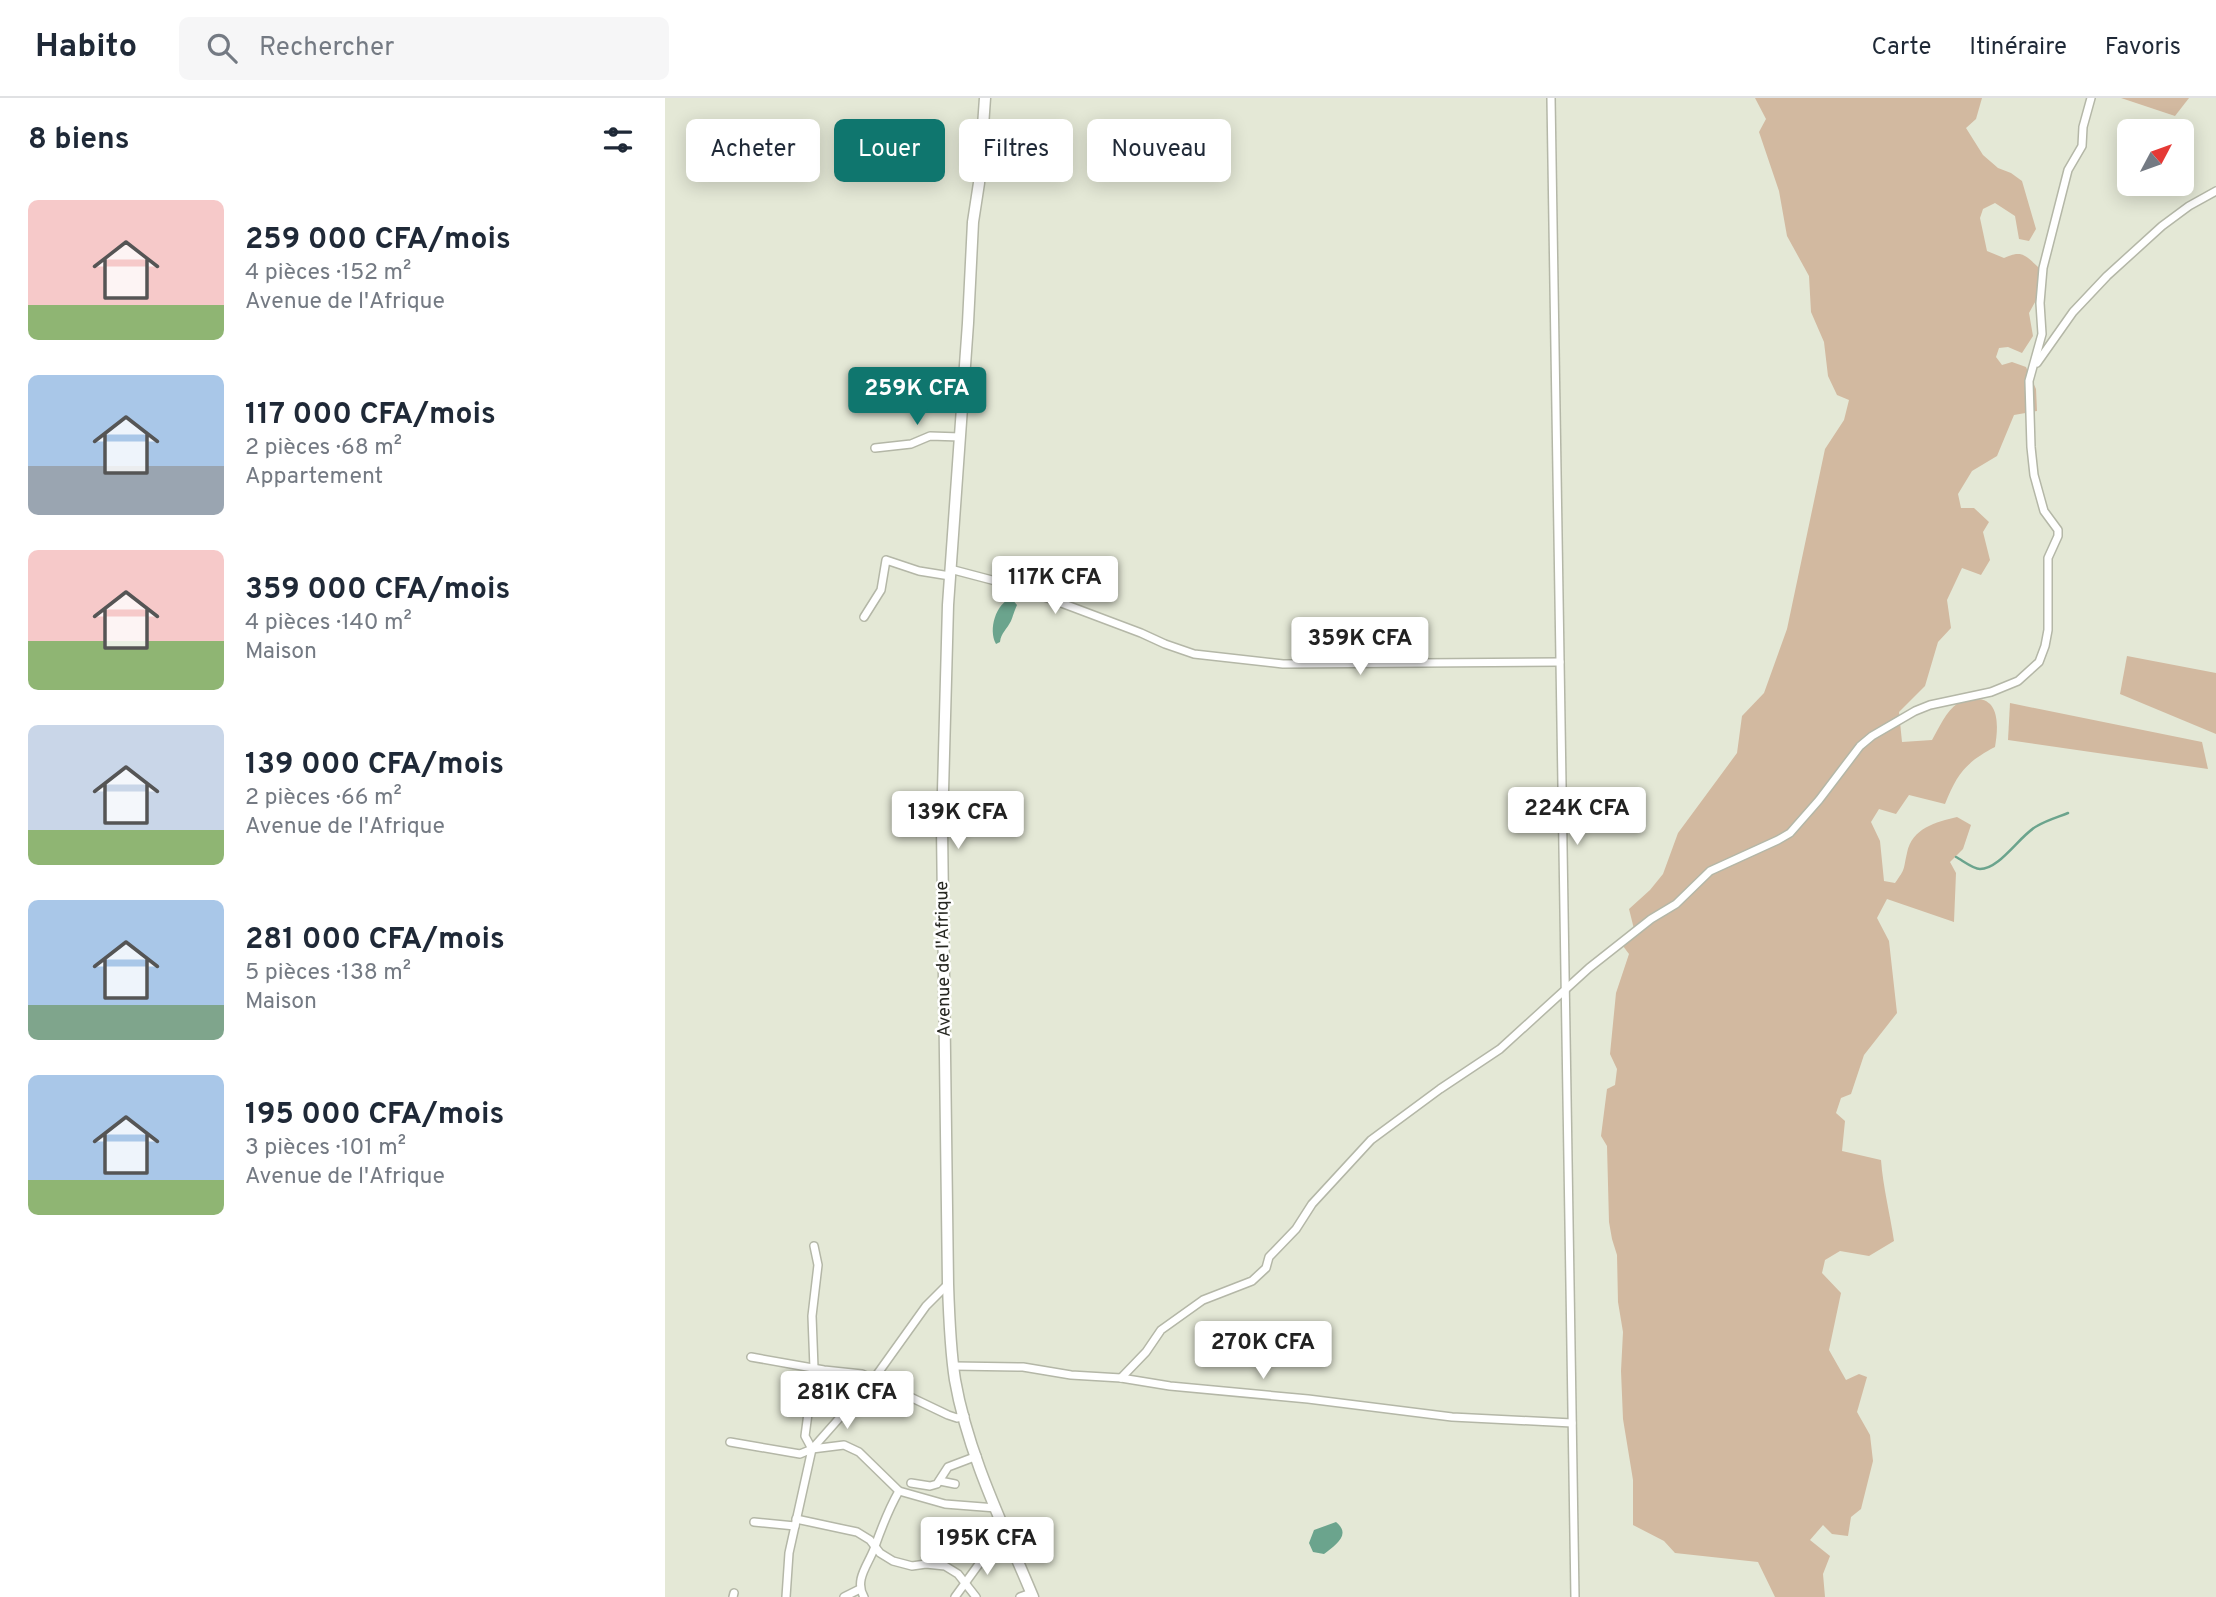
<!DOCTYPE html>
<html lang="fr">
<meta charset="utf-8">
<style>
:root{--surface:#fff;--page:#f6f6f7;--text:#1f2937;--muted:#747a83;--line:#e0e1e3;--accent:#0f766e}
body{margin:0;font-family:Overpass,sans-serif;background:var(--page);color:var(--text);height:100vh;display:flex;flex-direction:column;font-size:26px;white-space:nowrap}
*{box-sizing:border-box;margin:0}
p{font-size:23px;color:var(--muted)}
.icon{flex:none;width:38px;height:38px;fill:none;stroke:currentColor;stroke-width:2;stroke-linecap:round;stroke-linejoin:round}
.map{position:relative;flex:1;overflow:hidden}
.drawer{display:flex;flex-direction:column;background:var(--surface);width:665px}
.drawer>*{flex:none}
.hud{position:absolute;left:21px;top:21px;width:665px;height:63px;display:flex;gap:14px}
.needle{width:46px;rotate:49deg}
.tools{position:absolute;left:1452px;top:21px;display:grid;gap:14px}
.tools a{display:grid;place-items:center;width:77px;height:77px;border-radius:10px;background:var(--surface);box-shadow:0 4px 18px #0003;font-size:35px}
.price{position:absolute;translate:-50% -60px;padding:0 16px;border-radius:7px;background:#fff;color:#222;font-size:23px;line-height:46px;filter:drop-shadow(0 2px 4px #0008)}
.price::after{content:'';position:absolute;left:50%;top:42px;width:21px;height:16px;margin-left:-10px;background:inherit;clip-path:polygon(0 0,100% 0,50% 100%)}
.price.active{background:var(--accent);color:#fff}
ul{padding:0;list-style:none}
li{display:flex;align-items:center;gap:21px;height:175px;padding:0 28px}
li span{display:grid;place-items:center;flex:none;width:196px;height:140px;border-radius:10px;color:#555}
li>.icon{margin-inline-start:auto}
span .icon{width:84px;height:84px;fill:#fffc;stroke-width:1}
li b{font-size:30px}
h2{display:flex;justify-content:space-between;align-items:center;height:84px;padding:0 28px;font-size:30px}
.pill{padding:0 24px;border-radius:10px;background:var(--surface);box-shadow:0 4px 18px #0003;font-size:24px;line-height:63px}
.pill.active{background:var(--accent);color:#fff}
header{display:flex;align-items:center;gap:42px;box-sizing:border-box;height:98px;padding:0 35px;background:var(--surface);border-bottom:2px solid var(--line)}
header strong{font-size:33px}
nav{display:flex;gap:38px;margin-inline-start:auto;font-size:24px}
.search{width:490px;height:63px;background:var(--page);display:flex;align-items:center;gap:18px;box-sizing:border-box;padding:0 24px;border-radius:10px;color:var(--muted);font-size:26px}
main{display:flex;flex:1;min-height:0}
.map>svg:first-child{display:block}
.green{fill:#d2b9a0}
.water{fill:#6ba48d}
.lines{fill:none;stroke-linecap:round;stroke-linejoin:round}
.stream{stroke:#6ba48d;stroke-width:2.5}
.street-casing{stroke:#b4b7a7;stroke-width:10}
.secondary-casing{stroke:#b4b7a7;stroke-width:13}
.street{stroke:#fff;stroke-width:7}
.secondary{stroke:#fff;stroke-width:10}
.labels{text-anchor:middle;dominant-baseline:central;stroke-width:5;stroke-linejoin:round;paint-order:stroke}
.street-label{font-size:18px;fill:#272822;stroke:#fff}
</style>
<header>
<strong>Habito</strong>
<div class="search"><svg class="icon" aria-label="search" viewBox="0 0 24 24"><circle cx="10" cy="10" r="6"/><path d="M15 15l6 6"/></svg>Rechercher</div>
<nav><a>Carte</a><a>Itinéraire</a><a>Favoris</a></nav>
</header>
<main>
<section class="drawer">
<h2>8 biens<svg class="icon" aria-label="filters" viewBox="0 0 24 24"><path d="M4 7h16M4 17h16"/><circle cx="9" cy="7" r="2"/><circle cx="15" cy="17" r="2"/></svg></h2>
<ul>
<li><span style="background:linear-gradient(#f6c9c9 75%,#8fb573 0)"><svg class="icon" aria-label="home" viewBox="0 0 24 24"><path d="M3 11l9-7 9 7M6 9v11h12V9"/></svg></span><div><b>259 000 CFA/mois</b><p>4 pièces · 152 m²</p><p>Avenue de l'Afrique</p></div></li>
<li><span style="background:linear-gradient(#a9c7e8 65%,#9aa5b1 0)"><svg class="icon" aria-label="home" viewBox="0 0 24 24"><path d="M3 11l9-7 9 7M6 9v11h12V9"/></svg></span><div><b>117 000 CFA/mois</b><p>2 pièces · 68 m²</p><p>Appartement</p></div></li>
<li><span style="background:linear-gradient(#f6c9c9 65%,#8fb573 0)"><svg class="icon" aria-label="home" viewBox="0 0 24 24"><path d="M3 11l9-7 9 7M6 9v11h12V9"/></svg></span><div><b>359 000 CFA/mois</b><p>4 pièces · 140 m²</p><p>Maison</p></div></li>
<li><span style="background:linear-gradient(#c9d6e8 75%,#8fb573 0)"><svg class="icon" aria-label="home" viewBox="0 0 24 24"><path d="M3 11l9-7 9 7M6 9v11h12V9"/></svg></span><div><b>139 000 CFA/mois</b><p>2 pièces · 66 m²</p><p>Avenue de l'Afrique</p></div></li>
<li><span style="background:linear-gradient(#a9c7e8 75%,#7fa58c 0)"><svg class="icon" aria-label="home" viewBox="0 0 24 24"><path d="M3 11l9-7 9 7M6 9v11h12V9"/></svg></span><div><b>281 000 CFA/mois</b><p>5 pièces · 138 m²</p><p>Maison</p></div></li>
<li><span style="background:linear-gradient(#a9c7e8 75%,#8fb573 0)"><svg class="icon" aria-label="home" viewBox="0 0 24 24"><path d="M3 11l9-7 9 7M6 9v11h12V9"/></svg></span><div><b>195 000 CFA/mois</b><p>3 pièces · 101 m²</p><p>Avenue de l'Afrique</p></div></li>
</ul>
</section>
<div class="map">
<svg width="1551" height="1499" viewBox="0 0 1551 1499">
<rect width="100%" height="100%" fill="#e4e8d6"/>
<!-- green -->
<g class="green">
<path d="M1090,0H1317L1311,21L1301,30L1318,57L1333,70L1346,75L1357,83L1371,131L1364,143L1354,141L1350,118L1330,105L1318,111L1315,120L1322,153L1339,160C1357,152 1360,157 1373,169L1374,197L1364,215L1368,238L1357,255L1343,249L1334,250L1331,259L1337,267L1347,264L1361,269L1371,291L1372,313L1349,317L1332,358L1307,373L1293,396L1296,410H1309L1324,424L1318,434L1325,462L1316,477L1297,470L1282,502L1286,530L1273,544L1260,588L1234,614L1237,644L1267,642C1274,630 1281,613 1293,605C1298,602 1304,601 1310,601C1336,600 1333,631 1330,649C1301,664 1292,676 1280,706L1244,697L1231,716L1214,711L1206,724L1215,743L1219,783L1230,785C1241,770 1238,772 1242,755C1247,730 1271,724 1292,719L1306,727L1298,751L1285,764L1291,775L1289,824L1222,801L1212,820L1224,843L1232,915L1199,957L1186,996L1176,1000L1171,1015L1180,1023L1177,1053L1216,1062C1218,1089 1225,1116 1229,1143L1204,1158L1175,1153L1160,1162L1157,1175L1176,1195L1164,1252L1181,1282L1194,1276L1202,1279L1192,1314L1205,1337L1208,1363L1196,1411L1186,1419L1183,1438L1167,1436L1158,1427L1145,1442L1165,1458L1158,1476L1160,1499H1110L1093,1464L1010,1455L999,1443L968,1427V1382L958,1321L956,1273L958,1234L953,1204L952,1157L947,1141L944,1124L942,1048L936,1038L942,991L950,987L952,971L945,956L951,895L964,856L955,844L969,831L964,811L985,792L998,776L1013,735L1072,655L1077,618L1099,595L1122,531L1160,351L1179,322L1184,302L1172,297L1163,278L1159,244L1146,214L1144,178L1122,138L1114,93L1094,34L1101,21Z"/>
<path d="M1456,0H1524L1510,18Z"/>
<path d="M1462,558L1551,575V636L1455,596Z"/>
<path d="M1345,605L1537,644L1543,671L1343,642Z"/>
</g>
<!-- water -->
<g class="water">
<path d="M346,500L352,507C349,514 348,518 346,523C342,531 336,535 335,544L331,546C323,531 331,506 346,500Z"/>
<path d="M671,1424C687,1437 670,1447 659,1456L648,1454L644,1445L649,1432Z"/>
</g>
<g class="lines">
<!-- stream -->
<path class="stream" d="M1291,759C1297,762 1308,771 1315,771C1335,771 1355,737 1372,728C1382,722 1393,719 1403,715"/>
<!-- street casing -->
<g class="street-casing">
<g id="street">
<path d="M886,0L910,1499"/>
<path d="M1372,265L1408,214L1442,178L1497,128L1524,108L1551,93"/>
<path d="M210,350L246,346L265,338L295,339"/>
<path d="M285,471L342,486L391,503L476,535L500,546L529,556L618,566L895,564"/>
<path d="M199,519L216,492L221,462L254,473L285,478"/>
<path d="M86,1259L159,1272L197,1276L283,1317L292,1320L300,1318"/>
<path d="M289,1268L358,1269L406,1277L456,1280L505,1288L643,1301L787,1319L907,1325"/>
<path d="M456,1280L481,1254L496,1232L538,1202L587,1183L601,1170L604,1159L631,1131L647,1106L706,1042L775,991L835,951L924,870L986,821L1011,806L1045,773L1113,742L1125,735L1154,702L1195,648L1207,638L1250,613L1265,607L1326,594L1353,583L1374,564L1380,548L1383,532V460L1393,438V432L1379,413L1369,377L1366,349L1364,283L1377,236L1375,205L1378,170L1403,72L1417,48L1418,29L1426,0"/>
<path d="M65,1344L135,1356L147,1351L179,1347L194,1354L234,1393L280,1406L331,1410"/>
<path d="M147,1351L140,1338L149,1270L147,1218L153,1167L149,1148"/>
<path d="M275,1383L290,1386"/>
<path d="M246,1385L265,1388L272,1386L283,1369L312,1358"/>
<path d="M131,1421L192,1434L205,1442L215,1455L228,1463L247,1468L261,1466L280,1468L293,1476L311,1499"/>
<path d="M89,1424L130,1428"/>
<path d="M68,1499L69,1495"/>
<path d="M121,1499L124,1455L147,1351L208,1282L261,1208L283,1186"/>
<path d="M179,1499L195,1491"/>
<path d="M199,1499C189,1482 203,1467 209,1451C216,1431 223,1412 234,1393"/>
<path d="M290,1499L327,1448L345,1445"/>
<path d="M355,1499L366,1495"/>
</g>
</g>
<!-- secondary casing -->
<g class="secondary-casing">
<path id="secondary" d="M320,0L314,85L308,124L303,225L283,507L277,730L283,1186C284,1218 285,1250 290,1282C303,1357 339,1429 368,1499"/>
</g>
<!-- street -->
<use href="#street" class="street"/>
<!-- secondary -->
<use href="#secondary" class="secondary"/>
</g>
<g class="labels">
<!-- street labels -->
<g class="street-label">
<text transform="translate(279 861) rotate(-91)">Avenue de l'Afrique</text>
</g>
</g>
</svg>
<div class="tools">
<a><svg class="needle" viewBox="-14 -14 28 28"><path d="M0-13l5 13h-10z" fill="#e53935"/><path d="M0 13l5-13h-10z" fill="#747a83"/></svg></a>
</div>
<b class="price active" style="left:252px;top:329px">259K CFA</b>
<b class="price" style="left:390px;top:518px">117K CFA</b>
<b class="price" style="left:695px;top:579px">359K CFA</b>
<b class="price" style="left:912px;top:749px">224K CFA</b>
<b class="price" style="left:293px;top:753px">139K CFA</b>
<b class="price" style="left:598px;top:1283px">270K CFA</b>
<b class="price" style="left:182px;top:1333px">281K CFA</b>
<b class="price" style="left:322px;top:1479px">195K CFA</b>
<div class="hud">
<a class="pill">Acheter</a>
<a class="pill active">Louer</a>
<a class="pill">Filtres</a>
<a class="pill">Nouveau</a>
</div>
</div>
</main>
